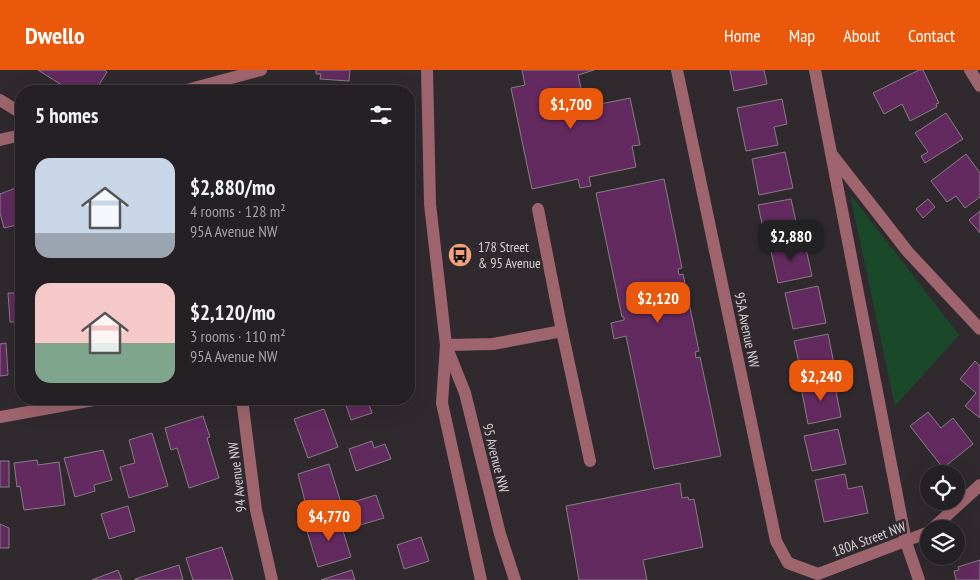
<!DOCTYPE html>
<meta charset="utf-8">
<style>
:root{--surface:#242023;--page:#302d30;--text:#f1f3f6;--muted:#a3a3a6;--line:#413e41;--accent:#ea580c}
body{margin:0;font-family:"PT Sans Narrow",sans-serif;background:var(--page);color:var(--text);height:100vh;display:flex;flex-direction:column;font-size:19px;white-space:nowrap}
*{box-sizing:border-box;margin:0}
p{font-size:16px;color:var(--muted)}
.icon{flex:none;width:28px;height:28px;fill:none;stroke:currentColor;stroke-width:2;stroke-linecap:round;stroke-linejoin:round}
.map{position:relative;flex:1;overflow:hidden}
.sheet{position:absolute;left:15px;top:15px;width:400px;height:320px;display:flex;flex-direction:column;background:var(--surface);border-radius:20px;box-shadow:0 5px 20px #0002,0 0 0 1px var(--line)}
.sheet>*{flex:none}
.tools{position:absolute;left:920px;top:395px;display:grid;gap:10px}
.tools a{display:grid;place-items:center;width:45px;height:45px;border-radius:50%;background:var(--surface);box-shadow:0 5px 20px #0002,0 0 0 1px var(--line);font-size:25px}
.price{position:absolute;translate:-50% -42px;padding:0 11px;border-radius:10px;background:var(--accent);color:#fff;font-size:16px;line-height:32px;filter:drop-shadow(0 1px 2px #0008)}
.price::after{content:'';position:absolute;left:50%;top:30px;width:15px;height:11px;margin-left:-8px;background:inherit;clip-path:polygon(0 0,100% 0,50% 100%)}
.price.active{background:#222;color:#fff}
ul{padding:0;list-style:none}
li{display:flex;align-items:center;gap:15px;height:125px;padding:0 20px}
li span{display:grid;place-items:center;flex:none;width:140px;height:100px;border-radius:15px;color:#555}
li>.icon{margin-inline-start:auto}
span .icon{width:60px;height:60px;fill:#fffc;stroke-width:1}
li b{font-size:21px}
h2{display:flex;justify-content:space-between;align-items:center;height:60px;padding:0 20px;font-size:21px}
header{display:flex;align-items:center;gap:30px;box-sizing:border-box;height:70px;padding:0 25px;background:var(--accent);color:#fff}
header strong{font-size:24px}
nav{display:flex;gap:28px;margin-inline-start:auto;font-size:18px}
.map>svg:first-child{display:block}
.green{fill:#1a4929}
.building{fill:#622a5f;stroke:#857e84}
.lines{fill:none;stroke-linecap:round;stroke-linejoin:round}
.minor{stroke:#9f656e;stroke-width:12}
.labels{text-anchor:middle;dominant-baseline:central;stroke-width:5;stroke-linejoin:round;paint-order:stroke}
.poi-label{font-size:14px;fill:#d6d2d5;stroke:#302a2f;text-anchor:start}
.street-label{font-size:14px;fill:#d6d2d5;stroke:#302a2f}
</style>
<header>
<strong>Dwello</strong>
<nav><a>Home</a><a>Map</a><a>About</a><a>Contact</a></nav>
</header>
<div class="map">
<svg width="980" height="510" viewBox="0 0 980 510">
<rect width="100%" height="100%" fill="#302a2f"/>
<!-- green -->
<path class="green" d="M850,124L959,265L895,336Z"/>
<!-- building -->
<g class="building">
<path d="M38,0H105L107,2L95,21H71Z"/>
<path d="M316,0H350L349,11L320,9L321,4H316Z"/>
<path d="M522,0H594L578,5L583,27L579,28L582,43L592,41L591,36L630,28L640,75L632,76L636,97L589,107L591,116L580,118L578,109L532,119L511,18L525,15Z"/>
<path d="M730,0H764L767,14L734,21Z"/>
<path d="M919,0H923L939,33L936,34L937,37L910,51L902,34L884,44L873,23Z"/>
<path d="M782,29L787,54L774,57L778,75L746,81L737,38Z"/>
<path d="M946,43L963,69L925,93L921,86L928,82L915,63Z"/>
<path d="M785,82L793,118L759,125L752,89Z"/>
<path d="M966,84L980,103V127L965,138L956,126L947,132L931,111Z"/>
<path d="M664,109L682,198L678,199L679,205L683,204L699,281L695,282L696,288L700,287L721,386L654,399L626,266L614,269L611,253L624,250V247H622L596,123Z"/>
<path d="M21,116V154L4,158L0,143V124Z"/>
<path d="M791,129L798,161L765,168L758,135Z"/>
<path d="M928,129L935,137L923,148L916,139Z"/>
<path d="M980,141V163L969,150Z"/>
<path d="M804,170L812,206L778,213L770,177Z"/>
<path d="M818,216L826,253L793,259L785,223Z"/>
<path d="M8,223H21V252H10Z"/>
<path d="M828,264L835,299L802,306L794,271Z"/>
<path d="M6,273L8,305L0,306V274Z"/>
<path d="M975,291L980,296V348L965,336L976,323L960,309Z"/>
<path d="M834,311L841,347L808,354L801,317Z"/>
<path d="M344,329H367L372,343L351,350Z"/>
<path d="M324,339L338,377L308,388L294,349Z"/>
<path d="M928,342L941,358L953,348L973,374L943,398L910,356Z"/>
<path d="M203,346L210,367L207,368L219,408L189,418L177,378L171,380L165,358Z"/>
<path d="M838,359L846,394L812,401L804,366Z"/>
<path d="M152,363L168,416L129,428L120,397L135,393L129,370Z"/>
<path d="M372,371L374,378L385,374L391,389L356,401L349,379Z"/>
<path d="M103,380L112,410L94,415L95,421L75,427L64,388Z"/>
<path d="M37,390L38,395L59,392L65,435L24,440L20,416L17,417L14,393Z"/>
<rect x="0" y="391" width="9" height="26"/>
<path d="M329,394L341,433L308,443L298,404Z"/>
<path d="M845,404L848,419L862,416L868,443L824,452L815,410Z"/>
<path d="M680,413L682,428L688,427L689,430L694,429L703,477L643,490L647,510H579L566,436Z"/>
<path d="M376,425L384,448L360,455L353,432Z"/>
<path d="M128,436L135,461L109,469L101,444Z"/>
<path d="M339,448L351,487L318,497L306,458Z"/>
<path d="M0,454L9,458V478H0Z"/>
<path d="M421,467L429,491L404,499L397,475Z"/>
<path d="M222,477L233,510H193L186,488Z"/>
<path d="M980,490V510H956L954,501L959,500L958,497Z"/>
<path d="M179,495L183,510H135V509Z"/>
<path d="M118,500L122,510H92Z"/>
<path d="M352,500L355,510H321Z"/>
</g>
<g class="lines">
<!-- minor -->
<g class="minor">
<path d="M427,0L430,134L446,275L442,333L481,510"/>
<path d="M677,0L776,471L788,493L818,504L929,462"/>
<path d="M815,0L906,472L919,510"/>
<path d="M970,0L980,16"/>
<path d="M183,21L261,0"/>
<path d="M0,30L21,43"/>
<path d="M0,70L21,65"/>
<path d="M833,86L908,182L980,259"/>
<path d="M538,139L562,261"/>
<path d="M446,275L493,274L562,261L590,391"/>
<path d="M447,278L465,323L500,464L515,510"/>
<path d="M242,329L256,440L272,510"/>
<path d="M0,347L99,329"/>
<path d="M932,459L980,415"/>
</g>
</g>
<!-- icons -->
<defs>
<g id="bus-disc" transform="scale(1.25)"><circle r="9.5" fill="#f2a17e" stroke="#302a2f"/><path d="M-5-6H5V4H4V6H2V4H-2V6H-4V4H-5ZM-3.5-4V0h7V-4ZM-3.5 1.2v1.5H-2V1.2ZM2 1.2v1.5H3.5V1.2Z" fill="#111"/></g>
</defs>
<g fill-rule="evenodd">
<use href="#bus-disc" x="460" y="185"/>
</g>
<g class="labels">
<!-- poi labels -->
<g class="poi-label">
<text x="478" y="177">178 Street<tspan x="478" dy="16">&amp; 95 Avenue</tspan></text>
</g>
<!-- street labels -->
<g class="street-label">
<text transform="translate(747 260) rotate(78)">95A Avenue NW</text>
<text transform="translate(496 388) rotate(76)">95 Avenue NW</text>
<text transform="translate(237 407) rotate(-97)">94 Avenue NW</text>
<text transform="translate(869 469) rotate(-20)">180A Street NW</text>
</g>
</g>
</svg>
<div class="tools">
<a><svg class="icon" aria-label="locate" viewBox="0 0 24 24"><circle cx="12" cy="12" r="6"/><path d="M12 2v4M12 18v4M2 12h4M18 12h4"/></svg></a>
<a><svg class="icon" aria-label="layers" viewBox="0 0 24 24"><path d="M12 4l9 5-9 5-9-5zM3 14l9 5 9-5"/></svg></a>
</div>
<b class="price" style="left:571px;top:60px">$1,700</b>
<b class="price active" style="left:791px;top:192px">$2,880</b>
<b class="price" style="left:658px;top:254px">$2,120</b>
<b class="price" style="left:821px;top:332px">$2,240</b>
<b class="price" style="left:329px;top:472px">$4,770</b>
<section class="sheet">
<h2>5 homes<svg class="icon" aria-label="filters" viewBox="0 0 24 24"><path d="M4 7h16M4 17h16"/><circle cx="9" cy="7" r="2"/><circle cx="15" cy="17" r="2"/></svg></h2>
<ul>
<li><span style="background:linear-gradient(#c9d6e8 75%,#9aa5b1 0)"><svg class="icon" aria-label="home" viewBox="0 0 24 24"><path d="M3 11l9-7 9 7M6 9v11h12V9"/></svg></span><div><b>$2,880/mo</b><p>4 rooms · 128 m²</p><p>95A Avenue NW</p></div></li>
<li><span style="background:linear-gradient(#f6c9c9 60%,#7fa58c 0)"><svg class="icon" aria-label="home" viewBox="0 0 24 24"><path d="M3 11l9-7 9 7M6 9v11h12V9"/></svg></span><div><b>$2,120/mo</b><p>3 rooms · 110 m²</p><p>95A Avenue NW</p></div></li>
</ul>
</section>
</div>
